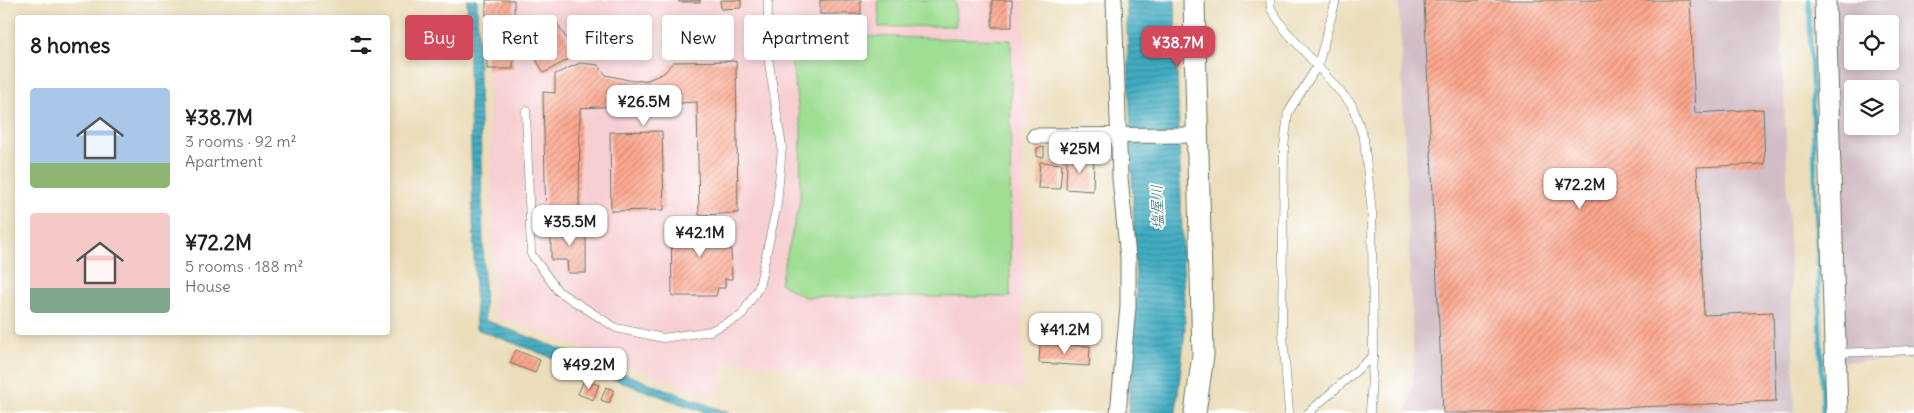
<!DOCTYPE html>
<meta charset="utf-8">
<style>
:root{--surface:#fff;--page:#f6f6f6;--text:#202124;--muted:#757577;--accent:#d1495b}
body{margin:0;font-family:Delius,"Klee One",sans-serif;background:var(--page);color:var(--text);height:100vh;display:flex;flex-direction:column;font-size:19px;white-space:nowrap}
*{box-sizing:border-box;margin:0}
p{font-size:16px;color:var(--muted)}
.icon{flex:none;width:28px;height:28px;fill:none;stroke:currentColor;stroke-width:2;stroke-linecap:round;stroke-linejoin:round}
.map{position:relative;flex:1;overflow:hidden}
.details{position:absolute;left:15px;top:15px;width:375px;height:320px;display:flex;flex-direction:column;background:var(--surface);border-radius:5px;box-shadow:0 2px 8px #0003}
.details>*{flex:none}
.top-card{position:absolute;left:405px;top:15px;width:475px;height:45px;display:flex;gap:10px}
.controls{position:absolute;left:1844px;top:15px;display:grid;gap:10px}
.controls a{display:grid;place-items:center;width:55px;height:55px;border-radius:5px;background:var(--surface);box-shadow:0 2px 8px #0003;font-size:25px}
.price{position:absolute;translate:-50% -42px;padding:0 11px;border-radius:10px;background:#fff;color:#222;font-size:16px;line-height:32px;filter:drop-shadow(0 1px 2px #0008)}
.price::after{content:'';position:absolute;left:50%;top:30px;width:15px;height:11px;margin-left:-8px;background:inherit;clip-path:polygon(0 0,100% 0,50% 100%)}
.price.on{background:var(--accent);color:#fff}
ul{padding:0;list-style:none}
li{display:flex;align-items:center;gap:15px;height:125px;padding:0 15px}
li span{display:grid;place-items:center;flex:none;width:140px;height:100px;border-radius:5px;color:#555}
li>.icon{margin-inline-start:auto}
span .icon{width:60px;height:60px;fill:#fffc;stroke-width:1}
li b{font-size:21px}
h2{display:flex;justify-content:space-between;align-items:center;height:60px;padding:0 15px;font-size:21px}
.pill{padding:0 18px;border-radius:5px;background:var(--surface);box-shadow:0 2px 8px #0003;font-size:18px;line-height:45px}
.pill.on{background:var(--accent);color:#fff}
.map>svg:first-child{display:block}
.built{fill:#f7cfd2}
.industrial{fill:#d2bdc6;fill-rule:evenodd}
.pitch{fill:#9fde93;stroke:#5f8e64}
.water{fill:url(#water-rules);stroke:#30747a}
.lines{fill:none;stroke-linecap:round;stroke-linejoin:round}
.stream{stroke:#42acc1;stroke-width:4.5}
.building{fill:url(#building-hatch)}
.lane-casing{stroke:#667563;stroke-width:9}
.street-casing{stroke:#667563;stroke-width:17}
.secondary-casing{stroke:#667563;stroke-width:23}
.lane{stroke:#fff;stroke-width:8}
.street{stroke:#fff;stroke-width:15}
.secondary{stroke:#fff;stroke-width:21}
.labels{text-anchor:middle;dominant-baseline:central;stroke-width:4;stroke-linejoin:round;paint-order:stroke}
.water-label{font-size:15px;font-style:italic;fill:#2b6465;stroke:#fff}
</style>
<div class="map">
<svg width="1914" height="413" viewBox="0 0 1914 413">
<defs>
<pattern id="water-rules" width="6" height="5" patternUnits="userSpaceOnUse" patternTransform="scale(1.25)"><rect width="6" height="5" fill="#42acc1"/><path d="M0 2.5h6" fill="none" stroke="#378d9e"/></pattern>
<pattern id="building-hatch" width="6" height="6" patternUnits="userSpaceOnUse" patternTransform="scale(1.25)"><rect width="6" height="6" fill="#fda78e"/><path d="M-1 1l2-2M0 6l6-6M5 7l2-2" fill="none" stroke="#cc8975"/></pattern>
</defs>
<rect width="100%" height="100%" fill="#fff"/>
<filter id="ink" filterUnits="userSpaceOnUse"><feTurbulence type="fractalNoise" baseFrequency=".02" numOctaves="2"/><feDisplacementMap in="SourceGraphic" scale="10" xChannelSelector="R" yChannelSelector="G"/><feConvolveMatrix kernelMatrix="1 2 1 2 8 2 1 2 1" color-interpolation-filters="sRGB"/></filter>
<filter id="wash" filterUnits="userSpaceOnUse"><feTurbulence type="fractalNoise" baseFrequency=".0096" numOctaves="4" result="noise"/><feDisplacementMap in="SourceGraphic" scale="20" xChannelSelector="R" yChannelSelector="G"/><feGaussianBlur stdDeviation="1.12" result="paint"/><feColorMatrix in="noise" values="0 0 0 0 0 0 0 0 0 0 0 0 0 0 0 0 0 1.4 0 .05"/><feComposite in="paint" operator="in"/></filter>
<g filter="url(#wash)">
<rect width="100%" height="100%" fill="#ebddba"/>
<!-- built -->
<path class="built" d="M487,0H1024L1028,126L1023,125V384L1017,389L722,361L720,393L714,398L497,316L494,307Z"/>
<!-- industrial -->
<g class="industrial">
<path d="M1399,0H1781L1795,413H1407L1414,374Z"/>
<path d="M1820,0H1914V360L1829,362ZM1852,24H1890V61H1852ZM1852,89H1890V126H1852Z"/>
</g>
<!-- pitch -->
<g class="pitch">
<path d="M878,0H955L956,26L879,27Z"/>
<path d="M814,35L1011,40L1010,297H804L780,283L800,200L801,127L791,58Z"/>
</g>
<!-- water -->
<g class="water">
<path d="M467,0H477L485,320L572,353V365L476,329Z"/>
<path d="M1126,0H1175L1185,331L1176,413H1128L1136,293Z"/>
<path d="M591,361L729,413H706L596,373L585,367Z"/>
</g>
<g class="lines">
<!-- stream -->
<g class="stream">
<path d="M1809,0L1823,413"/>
<path d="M568,357L591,366"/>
</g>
</g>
<g id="blocks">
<!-- building -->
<g class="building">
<path d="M486,0H514V24H491V16H486Z"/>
<rect x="679" y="0" width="21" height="2"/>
<path d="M720,0H741V8L721,9Z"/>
<rect x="820" y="0" width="41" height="14"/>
<rect x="992" y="0" width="20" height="27"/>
<path d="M1424,0H1690L1695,113L1763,109L1765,164L1697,167L1704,315L1773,312L1776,401L1502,413H1443Z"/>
<path d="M556,21L576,55L544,73L524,39Z"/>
<rect x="487" y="25" width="26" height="44"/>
<path d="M736,61L738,213L699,215L697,102L580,108L579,213H571L572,223H546L543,92L555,93V74L580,63L598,65L606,75L633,81L648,80L664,73L673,62Z"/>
<path d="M662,131L664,210L611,211L610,132Z"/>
<path d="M1044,147V157H1037V148Z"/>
<path d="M1067,158L1094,159L1093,191L1066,189Z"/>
<path d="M1040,162L1062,164L1060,189L1038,188Z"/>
<path d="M671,221H719L727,235L731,248L732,279H725V288H718L716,296H672Z"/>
<path d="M551,226H586V273H568L567,260H551Z"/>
<path d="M1040,344L1090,346L1089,366L1039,363Z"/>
<path d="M516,350L540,360L535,373L510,363Z"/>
<path d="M584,380L599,385L593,400L578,394Z"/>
<path d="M606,387L614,390L609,403L601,400Z"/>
</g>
</g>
</g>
<g filter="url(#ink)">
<use href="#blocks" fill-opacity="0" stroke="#667563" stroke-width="1"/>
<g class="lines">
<!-- lane casing -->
<g class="lane-casing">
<g id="lane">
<path d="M1270,0L1271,9L1286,31L1352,105L1364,139L1372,213L1373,356L1370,413"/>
<path d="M526,111L531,254L558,291L616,328L663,338L710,331L741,316L759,287L777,205L782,147L767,50L768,0"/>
<path d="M1836,353L1914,350"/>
<path d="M1289,413L1282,322L1284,147L1288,113L1318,65L1336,0"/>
<path d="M1308,413L1373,356"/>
</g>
</g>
<!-- street casing -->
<g class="street-casing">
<g id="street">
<path d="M1114,0L1120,178L1128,258V307L1118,413"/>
<path d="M1035,136L1198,135"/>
</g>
</g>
<!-- secondary casing -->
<g class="secondary-casing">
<g id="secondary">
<path d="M1194,0L1203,355L1195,413"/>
<path d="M1825,0L1837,413"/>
</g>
</g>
<!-- lane -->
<use href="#lane" class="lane"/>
<!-- street -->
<use href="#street" class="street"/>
<!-- secondary -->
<use href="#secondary" class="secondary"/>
</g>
</g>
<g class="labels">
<!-- water labels -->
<g class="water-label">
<text transform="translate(1157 207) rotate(-92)">塩屋川</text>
</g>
</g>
</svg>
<div class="controls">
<a><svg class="icon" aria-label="locate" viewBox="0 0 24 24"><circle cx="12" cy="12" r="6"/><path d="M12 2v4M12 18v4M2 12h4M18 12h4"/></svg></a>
<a><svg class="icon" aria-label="layers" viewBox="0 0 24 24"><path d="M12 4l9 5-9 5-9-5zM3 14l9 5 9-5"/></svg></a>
</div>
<b class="price on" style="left:1178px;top:68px">¥38.7M</b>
<b class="price" style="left:644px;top:127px">¥26.5M</b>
<b class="price" style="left:1080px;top:174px">¥25M</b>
<b class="price" style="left:1580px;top:210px">¥72.2M</b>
<b class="price" style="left:570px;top:247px">¥35.5M</b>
<b class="price" style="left:700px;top:258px">¥42.1M</b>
<b class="price" style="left:1065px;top:355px">¥41.2M</b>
<b class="price" style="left:589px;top:390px">¥49.2M</b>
<div class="top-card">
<a class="pill on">Buy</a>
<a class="pill">Rent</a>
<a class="pill">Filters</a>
<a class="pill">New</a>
<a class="pill">Apartment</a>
</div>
<section class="details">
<h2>8 homes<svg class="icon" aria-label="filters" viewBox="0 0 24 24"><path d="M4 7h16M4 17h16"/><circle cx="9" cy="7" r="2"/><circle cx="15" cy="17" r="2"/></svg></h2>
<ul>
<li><span style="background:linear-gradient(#a9c7e8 75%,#8fb573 0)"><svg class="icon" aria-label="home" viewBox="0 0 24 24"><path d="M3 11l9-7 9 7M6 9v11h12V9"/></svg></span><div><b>¥38.7M</b><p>3 rooms · 92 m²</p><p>Apartment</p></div></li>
<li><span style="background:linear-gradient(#f6c9c9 75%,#7fa58c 0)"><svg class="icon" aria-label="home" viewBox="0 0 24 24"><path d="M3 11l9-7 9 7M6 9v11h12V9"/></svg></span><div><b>¥72.2M</b><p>5 rooms · 188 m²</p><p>House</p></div></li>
</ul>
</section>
</div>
